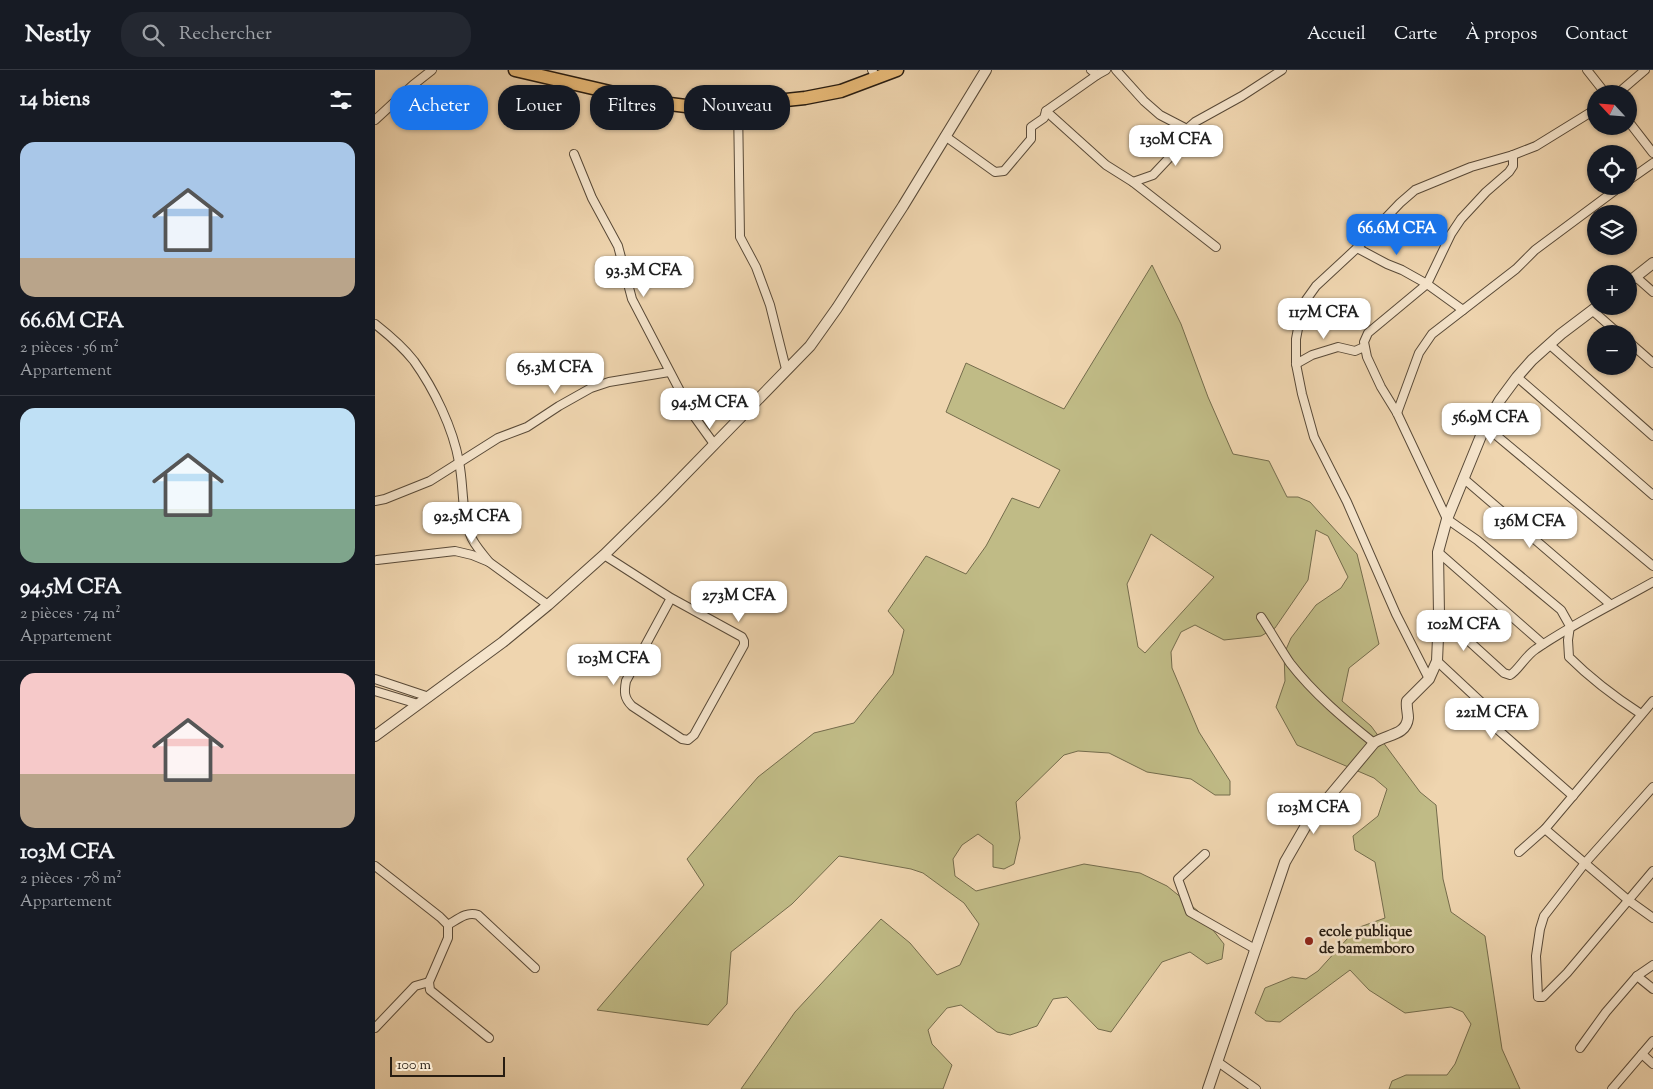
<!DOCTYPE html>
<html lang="fr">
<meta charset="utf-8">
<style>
:root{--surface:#171b24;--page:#242831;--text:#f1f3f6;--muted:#9ea1a6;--line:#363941;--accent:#1a73e8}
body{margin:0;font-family:"Sorts Mill Goudy",serif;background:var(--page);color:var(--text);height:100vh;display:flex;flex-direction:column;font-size:19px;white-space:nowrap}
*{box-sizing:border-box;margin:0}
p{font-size:16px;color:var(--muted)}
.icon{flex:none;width:28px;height:28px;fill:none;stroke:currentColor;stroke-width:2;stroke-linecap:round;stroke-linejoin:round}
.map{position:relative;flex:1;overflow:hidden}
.sheet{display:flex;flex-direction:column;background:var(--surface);width:375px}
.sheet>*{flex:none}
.banner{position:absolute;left:15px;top:15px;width:475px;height:45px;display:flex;gap:10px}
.needle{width:32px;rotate:296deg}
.buttons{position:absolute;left:1212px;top:15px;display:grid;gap:10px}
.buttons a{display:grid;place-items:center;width:50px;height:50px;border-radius:50%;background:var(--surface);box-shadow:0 1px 4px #0004;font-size:25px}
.scale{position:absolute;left:15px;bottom:12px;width:115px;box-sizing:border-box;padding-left:5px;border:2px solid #271c11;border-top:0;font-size:14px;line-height:18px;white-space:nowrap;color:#271c11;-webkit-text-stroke:4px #f5e4cb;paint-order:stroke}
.price{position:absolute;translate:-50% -42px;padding:0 11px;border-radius:10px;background:#fff;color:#222;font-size:16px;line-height:32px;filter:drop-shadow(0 1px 2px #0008)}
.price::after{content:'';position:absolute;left:50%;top:30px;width:15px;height:11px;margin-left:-8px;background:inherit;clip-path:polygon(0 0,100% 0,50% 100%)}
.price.on{background:var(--accent);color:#fff}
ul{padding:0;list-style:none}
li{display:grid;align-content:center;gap:10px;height:265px;padding:0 20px}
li+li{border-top:1px solid var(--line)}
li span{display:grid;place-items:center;height:155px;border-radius:15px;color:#555}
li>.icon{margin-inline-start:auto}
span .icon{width:90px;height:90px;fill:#fffc;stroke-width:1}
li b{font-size:21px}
h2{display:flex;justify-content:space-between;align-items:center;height:60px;padding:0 20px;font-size:21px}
.pill{padding:0 18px;border-radius:20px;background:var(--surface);box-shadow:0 1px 4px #0004;font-size:18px;line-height:45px}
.pill.on{background:var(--accent);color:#fff}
header{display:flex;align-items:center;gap:30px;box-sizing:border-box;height:70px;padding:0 25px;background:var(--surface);border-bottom:1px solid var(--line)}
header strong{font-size:24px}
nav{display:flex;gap:28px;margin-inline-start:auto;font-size:18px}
.search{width:350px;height:45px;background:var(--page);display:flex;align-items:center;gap:12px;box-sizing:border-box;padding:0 18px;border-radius:20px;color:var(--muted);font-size:19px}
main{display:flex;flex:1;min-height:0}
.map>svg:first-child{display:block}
.green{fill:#c0bb86;stroke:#746c4c;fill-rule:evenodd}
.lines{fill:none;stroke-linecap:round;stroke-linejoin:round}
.minor-casing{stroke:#594a38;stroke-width:10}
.tertiary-casing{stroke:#594a38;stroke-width:12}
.trunk-casing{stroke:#271c11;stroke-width:15}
.minor{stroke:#f5e4cb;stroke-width:8}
.tertiary{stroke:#f5e4cb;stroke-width:10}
.trunk{stroke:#e8ba78;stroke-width:12}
.poi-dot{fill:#8f2418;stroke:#f5e4cb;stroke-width:2}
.labels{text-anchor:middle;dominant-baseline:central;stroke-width:5;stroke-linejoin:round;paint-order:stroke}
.poi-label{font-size:15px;font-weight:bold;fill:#271c11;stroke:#f5e4cb;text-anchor:start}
</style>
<header>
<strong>Nestly</strong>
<div class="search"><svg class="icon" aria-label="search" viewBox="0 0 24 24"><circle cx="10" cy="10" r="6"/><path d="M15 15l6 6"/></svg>Rechercher</div>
<nav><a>Accueil</a><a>Carte</a><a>À propos</a><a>Contact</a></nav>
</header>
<main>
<section class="sheet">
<h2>14 biens<svg class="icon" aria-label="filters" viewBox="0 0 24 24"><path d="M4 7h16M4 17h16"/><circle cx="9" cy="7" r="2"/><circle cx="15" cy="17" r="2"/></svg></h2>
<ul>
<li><span style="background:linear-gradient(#a9c7e8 75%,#b9a48a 0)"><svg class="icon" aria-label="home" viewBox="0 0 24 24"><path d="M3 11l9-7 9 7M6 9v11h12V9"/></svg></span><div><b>66.6M CFA</b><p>2 pièces · 56 m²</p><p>Appartement</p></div></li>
<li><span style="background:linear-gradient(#bfe0f5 65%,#7fa58c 0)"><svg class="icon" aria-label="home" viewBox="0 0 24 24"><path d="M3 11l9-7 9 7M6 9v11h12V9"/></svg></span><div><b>94.5M CFA</b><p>2 pièces · 74 m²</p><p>Appartement</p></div></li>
<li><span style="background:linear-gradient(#f6c9c9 65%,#b9a48a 0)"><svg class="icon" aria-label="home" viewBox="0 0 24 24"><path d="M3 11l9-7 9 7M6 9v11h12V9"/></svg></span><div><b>103M CFA</b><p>2 pièces · 78 m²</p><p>Appartement</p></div></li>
</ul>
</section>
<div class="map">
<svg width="1278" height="1019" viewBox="0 0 1278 1019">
<rect width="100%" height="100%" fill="#efd5af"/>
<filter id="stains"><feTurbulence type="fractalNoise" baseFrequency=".004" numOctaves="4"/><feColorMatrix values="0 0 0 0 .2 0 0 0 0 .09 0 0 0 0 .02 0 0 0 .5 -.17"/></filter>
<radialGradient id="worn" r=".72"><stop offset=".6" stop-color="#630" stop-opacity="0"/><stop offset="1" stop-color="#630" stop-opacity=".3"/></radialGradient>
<!-- green -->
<path class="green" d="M777,195L806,254L833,327L858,384L894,391L912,427H923L935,432L982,484L1004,574L974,598L967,631L996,656L1045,722L1061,735L1068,809L1076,842L1110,866L1127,979L1145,1019H1014L1017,1011L1031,1005H1072L1080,994L1096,954L1088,942L1076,937L1030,943L994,920L975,900L905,952L891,951L880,943L890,918L917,907L931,909L943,901L982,858L1010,848L1000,792L980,780L978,766L1003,746L1012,719L999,708L922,675L901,637L910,611L909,584L916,568L941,535L966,518L973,507L953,466L941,460L933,510L900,558L886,566L849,570L820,555L806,562L796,582L797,598L824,662L855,711V725H840L816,709L772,702L734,683L703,681L689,685L641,732L645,768L639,794L629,799L618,797V775L603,764L587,775L578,789L580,806L601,821L709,794L765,803L792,816L823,841L849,874L847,889L832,894L815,882L787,892L736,962L723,959L692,927L678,929L662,956L635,965L622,962L586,935L572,938L553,960L557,974L577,995L568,1019H366L420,942L506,849L535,873L562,905L585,895L604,854L589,833L548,803L536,799L464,786L417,834L356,882L352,934L333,955L222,940L329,815L312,789L383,707L439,663L479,653L518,604L529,560L513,541L551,486L591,504L611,476L637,428L664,438L685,400L571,342L591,293L689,339ZM776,464L839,507L770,583L763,577L752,514Z"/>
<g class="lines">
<!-- minor casing -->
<g class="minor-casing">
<g id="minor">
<path d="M497,0L502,9"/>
<path d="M716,0L722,5L731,0"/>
<path d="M741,0L769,31L785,45L812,59L820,52L867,26L907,0"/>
<path d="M1212,0L1231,24"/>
<path d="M1242,24L1270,0"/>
<path d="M363,35L365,167L381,197L395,235L411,299"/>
<path d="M671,41L731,95L758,112L841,177"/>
<path d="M0,50L38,15L57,0"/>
<path d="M1254,52L1278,83"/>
<path d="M570,66L620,102L629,101L656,69V57L669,48L671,41L722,5"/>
<path d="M199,84L217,128L243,176L257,229L316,342L339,374"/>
<path d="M1138,85V96L1134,102L1111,122L1086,149L1076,164L1052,214L993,263L989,272L992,287L1006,317L1022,343L1072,449L1102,470L1186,540L1195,556L1193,570L1194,587C1216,609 1240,627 1266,644"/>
<path d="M1254,110L1278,93"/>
<path d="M758,112L778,105L794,88L801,77L812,72V59"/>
<path d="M982,178L1012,194L1027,200L1052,214L1088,240"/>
<path d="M1261,207L1278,222"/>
<path d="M1217,240L1244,264"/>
<path d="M0,254C14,265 28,277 39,291C59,319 78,358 84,392C89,416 86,440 95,464C98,474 108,484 114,492"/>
<path d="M1254,272L1278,293"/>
<path d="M1174,274L1278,366"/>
<path d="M921,294L937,285L963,277L980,281L989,277"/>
<path d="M1142,307L1278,425"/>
<path d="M1022,343L1044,283L1057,264L1141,199L1160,180L1246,116"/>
<path d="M1110,356L1278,496"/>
<path d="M1088,408L1235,534"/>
<path d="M0,431L10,429L55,411L123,368L152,357L184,336L216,318L234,312L294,302"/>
<path d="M1063,482L1168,574"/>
<path d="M229,485L296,528L367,567L369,571V575L319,665L313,670L307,669L257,636C249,628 249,622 251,611L296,528"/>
<path d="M2,490L80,481L97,485L114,492L173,535"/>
<path d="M1064,544L1129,603L1135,605C1142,602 1151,585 1161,579C1199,553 1239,534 1278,512"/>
<path d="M886,547C896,562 905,578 915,593C939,624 969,649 999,673"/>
<path d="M1062,591L1107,633L1113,651L1198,726"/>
<path d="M0,609L54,627"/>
<path d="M1054,609L1021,544L972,432L939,367L927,324L921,294V269L925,248L931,230L941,216L982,178L1025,133L1040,120L1096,97L1138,85L1161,76L1221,39"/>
<path d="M0,621L43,634"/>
<path d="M1278,717L1210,793L1169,846L1165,859L1161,886L1163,927H1168L1192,903L1278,801"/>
<path d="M1170,759L1253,830L1278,848"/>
<path d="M1144,782L1170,759L1278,631"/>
<path d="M830,784L803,809L815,842L880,879"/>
<path d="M0,796L65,847L73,855V868L54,912L55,920L114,968"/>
<path d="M73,855C83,849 92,841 103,845L160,898"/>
<path d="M1262,906L1278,919"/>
<path d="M0,958L40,916L54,912"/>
<path d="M1205,978L1231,942L1262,906L1278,895"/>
<path d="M1267,984L1278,994"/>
<path d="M843,992L881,1019"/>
<path d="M1237,1019L1278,971"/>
</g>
</g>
<!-- tertiary casing -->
<g class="tertiary-casing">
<g id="tertiary">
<path d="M1254,212L1278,193"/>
<path d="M0,666L128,572L173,535L229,485L286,429L435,276L462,238L528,136L611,0"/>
<path d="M833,1019L910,792L933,752L999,673C1011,664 1031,666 1033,648C1033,642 1031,637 1032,631L1054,609L1062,591L1064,544L1063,482L1072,449L1110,356L1125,330L1142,307L1157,290L1186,264L1223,236"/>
</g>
</g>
<!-- trunk casing -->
<g class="trunk-casing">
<path id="trunk" d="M140,0L278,32L311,36L363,35L430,28L466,21L522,0"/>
</g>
<!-- minor -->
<use href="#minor" class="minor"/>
<!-- tertiary -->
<use href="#tertiary" class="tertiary"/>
<!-- trunk -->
<use href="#trunk" class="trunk"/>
</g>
<!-- markers -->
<circle class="poi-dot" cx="934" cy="871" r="5"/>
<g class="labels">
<!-- poi labels -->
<g class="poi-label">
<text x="944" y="862">ecole publique<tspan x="944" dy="17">de bamemboro</tspan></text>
</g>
</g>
<rect width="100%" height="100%" filter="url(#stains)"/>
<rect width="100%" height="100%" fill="url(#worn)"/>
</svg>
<div class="buttons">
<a><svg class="needle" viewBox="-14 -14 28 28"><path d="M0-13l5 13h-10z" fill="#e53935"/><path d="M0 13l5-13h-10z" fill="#9ea1a6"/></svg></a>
<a><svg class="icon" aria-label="locate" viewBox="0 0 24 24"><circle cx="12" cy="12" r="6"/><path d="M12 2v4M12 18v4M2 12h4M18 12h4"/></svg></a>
<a><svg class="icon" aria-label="layers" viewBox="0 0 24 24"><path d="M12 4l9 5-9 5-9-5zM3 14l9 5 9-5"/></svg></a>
<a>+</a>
<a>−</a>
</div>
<div class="scale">100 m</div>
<b class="price" style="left:801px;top:97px">130M CFA</b>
<b class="price on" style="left:1022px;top:186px">66.6M CFA</b>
<b class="price" style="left:269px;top:228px">93.3M CFA</b>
<b class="price" style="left:949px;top:270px">117M CFA</b>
<b class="price" style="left:180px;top:325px">65.3M CFA</b>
<b class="price" style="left:335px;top:360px">94.5M CFA</b>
<b class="price" style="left:1116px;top:375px">56.9M CFA</b>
<b class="price" style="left:97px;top:474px">92.5M CFA</b>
<b class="price" style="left:1155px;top:479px">136M CFA</b>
<b class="price" style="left:364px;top:553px">273M CFA</b>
<b class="price" style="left:1089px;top:582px">102M CFA</b>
<b class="price" style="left:239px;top:616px">103M CFA</b>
<b class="price" style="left:1117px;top:670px">221M CFA</b>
<b class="price" style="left:939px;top:765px">103M CFA</b>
<div class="banner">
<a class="pill on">Acheter</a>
<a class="pill">Louer</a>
<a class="pill">Filtres</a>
<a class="pill">Nouveau</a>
</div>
</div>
</main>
